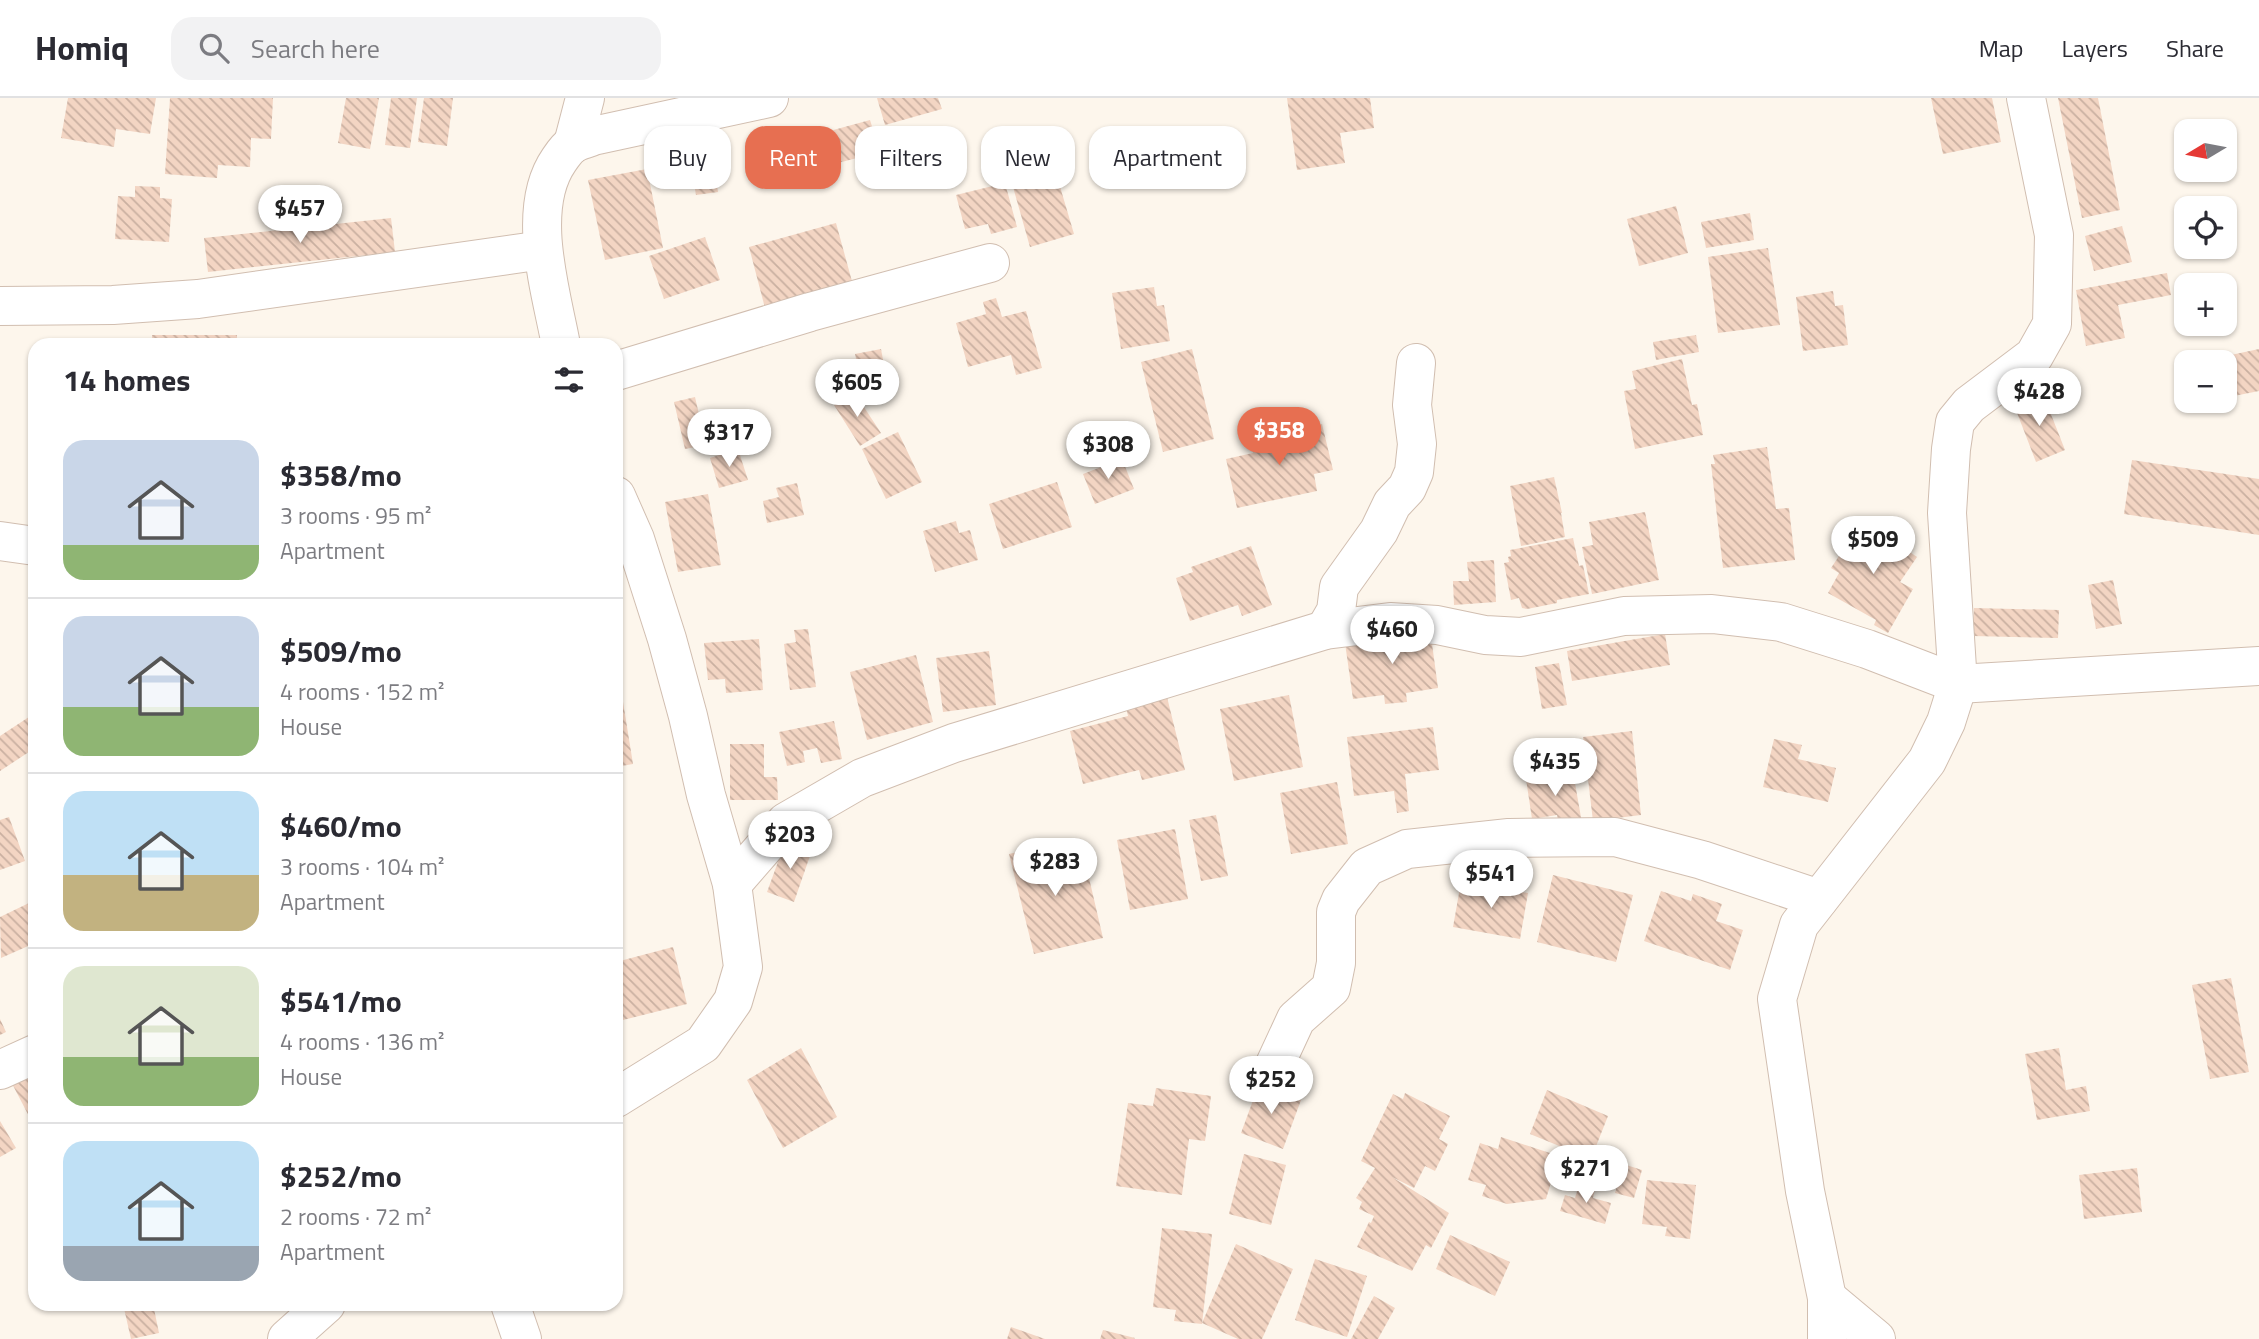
<!DOCTYPE html>
<meta charset="utf-8">
<style>
:root{--surface:#fff;--page:#f2f2f3;--text:#2b2b33;--muted:#7c7c81;--line:#e1e1e2;--accent:#e76f51}
body{margin:0;font-family:"Titillium Web",sans-serif;background:var(--page);color:var(--text);height:100vh;display:flex;flex-direction:column;font-size:26px;white-space:nowrap}
*{box-sizing:border-box;margin:0}
p{font-size:23px;color:var(--muted)}
.icon{flex:none;width:38px;height:38px;fill:none;stroke:currentColor;stroke-width:2;stroke-linecap:round;stroke-linejoin:round}
.map{position:relative;flex:1;overflow:hidden}
.drawer{position:absolute;left:28px;top:240px;width:595px;height:973px;display:flex;flex-direction:column;background:var(--surface);border-radius:21px;box-shadow:0 2px 5px #0004}
.drawer>*{flex:none}
.banner{position:absolute;left:644px;top:28px;width:665px;height:63px;display:flex;gap:14px}
.needle{width:46px;rotate:260deg}
.fabs{position:absolute;left:2174px;top:21px;display:grid;gap:14px}
.fabs a{display:grid;place-items:center;width:63px;height:63px;border-radius:14px;background:var(--surface);box-shadow:0 2px 5px #0004;font-size:35px}
.price{position:absolute;translate:-50% -60px;padding:0 16px;border-radius:24px;background:#fff;color:#222;font-size:23px;line-height:46px;filter:drop-shadow(0 2px 4px #0008)}
.price::after{content:'';position:absolute;left:50%;top:42px;width:21px;height:16px;margin-left:-10px;background:inherit;clip-path:polygon(0 0,100% 0,50% 100%)}
.price.selected{background:var(--accent);color:#fff}
ul{padding:0;list-style:none}
li{display:flex;align-items:center;gap:21px;height:175px;padding:0 35px}
li+li{border-top:2px solid var(--line)}
li span{display:grid;place-items:center;flex:none;width:196px;height:140px;border-radius:21px;color:#555}
li>.icon{margin-inline-start:auto}
span .icon{width:84px;height:84px;fill:#fffc;stroke-width:1}
li b{font-size:30px}
h2{display:flex;justify-content:space-between;align-items:center;height:84px;padding:0 35px;font-size:30px}
.pill{padding:0 24px;border-radius:21px;background:var(--surface);box-shadow:0 2px 5px #0004;font-size:24px;line-height:63px}
.pill.selected{background:var(--accent);color:#fff}
header{display:flex;align-items:center;gap:42px;box-sizing:border-box;height:98px;padding:0 35px;background:var(--surface);border-bottom:2px solid var(--line)}
header strong{font-size:33px}
nav{display:flex;gap:38px;margin-inline-start:auto;font-size:24px}
.search{width:490px;height:63px;background:var(--page);display:flex;align-items:center;gap:18px;box-sizing:border-box;padding:0 24px;border-radius:21px;color:var(--muted);font-size:26px}
.map>svg:first-child{display:block}
.building{fill:url(#building-back-hatch)}
.lines{fill:none;stroke-linecap:round;stroke-linejoin:round}
.street-casing{stroke:#d1beb0;stroke-width:40}
.street{stroke:#fff;stroke-width:38}
</style>
<header>
<strong>Homiq</strong>
<div class="search"><svg class="icon" aria-label="search" viewBox="0 0 24 24"><circle cx="10" cy="10" r="6"/><path d="M15 15l6 6"/></svg>Search here</div>
<nav><a>Map</a><a>Layers</a><a>Share</a></nav>
</header>
<div class="map">
<svg width="2259" height="1241" viewBox="0 0 2259 1241">
<defs>
<pattern id="building-back-hatch" width="6" height="6" patternUnits="userSpaceOnUse" patternTransform="scale(1.75)"><rect width="6" height="6" fill="#f3d5c3"/><path d="M-1 5l2 2M0 0l6 6M5-1l2 2" fill="none" stroke="#cab0a1"/></pattern>
</defs>
<rect width="100%" height="100%" fill="#fdf6ec"/>
<!-- building -->
<g class="building">
<path d="M68,0H156L150,36L116,31L114,49L61,40Z"/>
<path d="M170,0H273L271,41L251,40L250,69L218,67L217,80L165,76Z"/>
<path d="M346,0H379L370,51L338,45Z"/>
<path d="M391,0H417L410,50L385,47Z"/>
<path d="M424,0H453L447,48L418,44Z"/>
<path d="M877,0H938L942,11L885,27Z"/>
<path d="M1287,0H1370L1374,30L1340,35L1345,65L1297,72Z"/>
<path d="M1931,0H1992L2001,44L1943,56Z"/>
<path d="M2058,0H2098L2120,112L2082,120Z"/>
<path d="M870,22L880,54L834,66L826,34Z"/>
<path d="M818,40L821,68L782,73L779,44Z"/>
<path d="M705,60H713L718,94L696,97L691,69L706,66Z"/>
<path d="M647,71L663,150L605,162L588,82Z"/>
<path d="M1056,75L1074,136L1030,149L1013,89Z"/>
<path d="M1005,85L1017,129L991,136L988,126L965,131L956,97Z"/>
<path d="M135,88L160,89V100L172,101L169,144L115,141L118,98L135,99Z"/>
<path d="M1676,108L1688,155L1639,168L1627,121Z"/>
<path d="M1750,115L1754,142L1706,150L1701,124Z"/>
<path d="M391,120L395,154L208,174L204,140Z"/>
<path d="M836,125L853,187L765,210L749,149Z"/>
<path d="M2122,128L2132,164L2094,173L2085,138Z"/>
<path d="M705,139L720,182L664,201L649,158Z"/>
<path d="M1768,150L1780,227L1718,235L1708,159Z"/>
<path d="M2167,175L2171,197L2118,207L2125,240L2086,248L2076,192Z"/>
<path d="M1154,189L1157,208L1164,207L1170,243L1121,251L1112,195Z"/>
<path d="M1833,193L1835,208L1843,207L1848,247L1803,253L1796,199Z"/>
<path d="M996,200L1002,219L1026,213L1042,270L1016,277L1011,257L968,269L956,225L986,216L983,204Z"/>
<rect x="152" y="237" width="85" height="10"/>
<path d="M1696,237L1699,254L1656,262L1653,244Z"/>
<path d="M881,251L889,294L864,299L855,256Z"/>
<path d="M1192,251L1214,341L1163,354L1141,264Z"/>
<path d="M2259,251V293L2224,300V264H2198Z"/>
<path d="M1682,261L1692,307L1697,306L1703,337L1635,351L1624,293L1636,291L1632,273Z"/>
<path d="M854,294L881,335L860,348L834,307Z"/>
<path d="M2043,296L2065,352L2036,364L2014,307Z"/>
<path d="M695,299L706,347L685,351L674,304Z"/>
<path d="M1322,326L1333,372L1314,376L1317,393L1237,410L1226,361L1253,355L1250,341L1281,334L1284,346L1301,341L1298,332Z"/>
<path d="M898,334L922,384L886,401L862,351Z"/>
<path d="M1767,349L1776,411L1789,410L1795,462L1723,470L1711,366H1715L1713,357Z"/>
<path d="M738,351L748,382L719,390L710,360Z"/>
<path d="M1122,361L1134,391L1095,406L1083,376Z"/>
<path d="M2132,362L2259,381V437L2124,416Z"/>
<path d="M1554,379L1562,415H1561L1565,439L1521,448L1510,388Z"/>
<path d="M1057,384L1072,429L1003,451L989,406Z"/>
<path d="M797,385L804,417L767,425L763,403L779,399L776,390Z"/>
<path d="M708,396L721,467L678,474L665,404Z"/>
<path d="M1645,414L1659,482L1592,496L1582,449L1593,447L1589,424Z"/>
<path d="M1863,422L1917,459L1900,484L1913,491L1888,535L1874,527L1876,522L1828,495L1839,475L1831,470Z"/>
<path d="M956,423L959,435L970,432L978,462L935,474L923,433Z"/>
<path d="M1573,440L1579,468L1583,467L1589,496L1557,502V505L1527,511L1522,510L1519,500L1511,502L1504,465L1509,464L1508,459L1511,458L1510,452Z"/>
<path d="M1251,448L1272,507L1242,518L1238,507L1190,523L1176,480L1193,474L1191,469Z"/>
<path d="M1494,462L1496,504L1454,507L1453,483H1469L1467,464Z"/>
<path d="M2113,482L2122,526L2096,531L2088,487Z"/>
<path d="M1974,510L2059,512L2058,540L1973,538Z"/>
<path d="M808,531L816,589L790,592L784,546L796,544L794,532Z"/>
<path d="M1430,531L1438,590L1406,595L1407,604L1385,606L1384,597L1353,601L1345,545Z"/>
<path d="M1665,536L1670,567L1572,583L1567,553Z"/>
<path d="M759,541L763,592L726,595L725,581L708,582L704,545Z"/>
<path d="M989,553L996,607L943,614L936,560Z"/>
<path d="M916,557L933,624L867,642L850,574Z"/>
<path d="M1559,565L1567,607L1542,611L1535,569Z"/>
<path d="M619,579L633,666L616,669V580Z"/>
<path d="M1289,597L1303,669L1234,683L1220,611Z"/>
<path d="M1167,599L1185,672L1142,682L1139,672L1083,686L1070,633L1128,618L1126,610Z"/>
<path d="M35,615V650L0,673V638Z"/>
<path d="M834,623L842,661L821,665L817,650L803,653L805,664L787,668L779,634Z"/>
<path d="M1433,629L1439,672L1405,676L1409,713L1397,715L1394,693L1354,698L1347,639Z"/>
<path d="M1632,633L1641,717L1593,723L1583,639Z"/>
<path d="M1774,641L1802,647L1798,661L1836,670L1828,704L1763,689Z"/>
<path d="M1527,643H1578V663L1527,662Z"/>
<path d="M730,646H764V679H777L778,702H730Z"/>
<path d="M1573,674L1582,725L1559,729L1557,717L1532,721L1526,681Z"/>
<path d="M1337,684L1348,746L1291,756L1280,695Z"/>
<path d="M1216,717L1228,778L1201,783L1189,722Z"/>
<path d="M9,719L25,763L0,772V722Z"/>
<path d="M1175,731L1188,801L1130,812L1117,742Z"/>
<path d="M786,742L812,752L794,804L767,794Z"/>
<path d="M1064,743L1070,771L1086,767L1103,840L1034,856L1009,756Z"/>
<path d="M1553,777L1633,797L1616,864L1537,844Z"/>
<path d="M1461,784L1528,795L1520,841L1453,829Z"/>
<path d="M1661,793L1691,803L1693,796L1722,806L1716,823L1743,832L1730,872L1644,843Z"/>
<path d="M29,805L35,819V845L1,860L0,819Z"/>
<path d="M673,849L687,906L619,923L616,910V864Z"/>
<path d="M2231,880L2249,974L2210,981L2192,887Z"/>
<path d="M0,921L6,934L0,937Z"/>
<path d="M801,950L837,1019L783,1050L747,982Z"/>
<path d="M2059,950L2066,992L2086,988L2090,1013L2037,1022L2025,956Z"/>
<path d="M35,962V1023L32,1024L7,976Z"/>
<path d="M1259,986L1301,1002L1283,1051L1241,1035Z"/>
<path d="M1156,990L1211,998L1205,1043L1189,1041L1182,1097L1116,1088L1128,1005L1153,1008Z"/>
<path d="M1547,992L1608,1018L1591,1061L1530,1036Z"/>
<path d="M1405,995L1450,1018L1439,1041L1448,1046L1435,1073L1425,1068L1414,1090L1392,1079L1449,1115L1431,1150L1426,1147L1412,1173L1357,1149L1369,1124L1371,1125L1374,1118L1359,1111L1362,1104L1356,1100L1375,1070L1361,1063L1393,996L1403,1001Z"/>
<path d="M0,1023L16,1050L0,1059Z"/>
<path d="M1501,1039L1559,1058L1546,1101L1507,1106L1482,1098L1486,1087L1468,1082L1480,1045L1498,1051Z"/>
<path d="M1244,1056L1286,1067L1271,1127L1229,1116Z"/>
<path d="M1623,1066L1642,1072L1634,1100L1615,1095Z"/>
<path d="M2137,1070L2142,1114L2084,1121L2079,1077Z"/>
<path d="M1647,1082L1696,1087L1690,1141L1665,1138L1667,1129L1642,1126Z"/>
<path d="M1580,1083L1596,1088L1593,1100L1611,1105L1605,1126L1560,1113L1565,1097L1575,1100Z"/>
<path d="M1162,1130L1212,1136L1202,1226L1174,1223L1176,1212L1153,1209Z"/>
<path d="M1450,1137L1510,1164L1495,1198L1436,1171Z"/>
<path d="M1236,1146L1293,1171L1262,1241H1238L1202,1225Z"/>
<path d="M1315,1161L1367,1178L1347,1239L1295,1222Z"/>
<path d="M1374,1198L1395,1210L1378,1241H1351Z"/>
<path d="M123,1206H153L159,1235L131,1241Z"/>
<path d="M1011,1229L1045,1241H1007Z"/>
<path d="M1103,1232L1135,1240L1134,1241H1100Z"/>
</g>
<g class="lines">
<!-- street casing -->
<g class="street-casing">
<g id="street">
<path d="M573,46L585,0"/>
<path d="M0,208L113,207L198,201L543,152"/>
<path d="M561,247C551,193 525,111 559,62C563,56 567,50 573,46C579,42 587,41 593,38L769,0"/>
<path d="M616,273L810,214L990,165"/>
<path d="M616,398L635,441L667,541L688,618L706,697L732,786L743,869L733,903L703,946L616,1000"/>
<path d="M0,443L35,448"/>
<path d="M1325,532L1336,513L1339,489L1379,433L1392,406L1407,390L1414,374L1417,346L1412,307L1416,265"/>
<path d="M732,786L786,724L862,680L954,645L1325,532L1390,524L1437,527L1485,537L1521,539L1624,518L1712,516L1781,524L1867,551L1958,586L2259,568"/>
<path d="M0,972L35,956"/>
<path d="M1271,975L1296,921L1331,890L1336,865V814L1341,802L1367,769L1407,751L1509,740L1615,739L1702,762L1819,801"/>
<path d="M1827,1200L1876,1241"/>
<path d="M510,1206L522,1241"/>
<path d="M287,1241L326,1206"/>
<path d="M1827,1241V1200L1805,1093L1777,901L1799,827L1927,663L1946,624L1958,586L1947,415L1951,351L1955,324L1969,307L2034,258L2052,226L2054,137L2026,0"/>
</g>
</g>
<!-- street -->
<use href="#street" class="street"/>
</g>
</svg>
<div class="fabs">
<a><svg class="needle" viewBox="-14 -14 28 28"><path d="M0-13l5 13h-10z" fill="#e53935"/><path d="M0 13l5-13h-10z" fill="#7c7c81"/></svg></a>
<a><svg class="icon" aria-label="locate" viewBox="0 0 24 24"><circle cx="12" cy="12" r="6"/><path d="M12 2v4M12 18v4M2 12h4M18 12h4"/></svg></a>
<a>+</a>
<a>−</a>
</div>
<b class="price" style="left:300px;top:147px">$457</b>
<b class="price" style="left:857px;top:321px">$605</b>
<b class="price" style="left:2039px;top:330px">$428</b>
<b class="price selected" style="left:1279px;top:369px">$358</b>
<b class="price" style="left:729px;top:371px">$317</b>
<b class="price" style="left:1108px;top:383px">$308</b>
<b class="price" style="left:1873px;top:478px">$509</b>
<b class="price" style="left:1392px;top:568px">$460</b>
<b class="price" style="left:1555px;top:700px">$435</b>
<b class="price" style="left:790px;top:773px">$203</b>
<b class="price" style="left:1055px;top:800px">$283</b>
<b class="price" style="left:1491px;top:812px">$541</b>
<b class="price" style="left:1271px;top:1018px">$252</b>
<b class="price" style="left:1586px;top:1107px">$271</b>
<div class="banner">
<a class="pill">Buy</a>
<a class="pill selected">Rent</a>
<a class="pill">Filters</a>
<a class="pill">New</a>
<a class="pill">Apartment</a>
</div>
<section class="drawer">
<h2>14 homes<svg class="icon" aria-label="filters" viewBox="0 0 24 24"><path d="M4 7h16M4 17h16"/><circle cx="9" cy="7" r="2"/><circle cx="15" cy="17" r="2"/></svg></h2>
<ul>
<li><span style="background:linear-gradient(#c9d6e8 75%,#8fb573 0)"><svg class="icon" aria-label="home" viewBox="0 0 24 24"><path d="M3 11l9-7 9 7M6 9v11h12V9"/></svg></span><div><b>$358/mo</b><p>3 rooms · 95 m²</p><p>Apartment</p></div></li>
<li><span style="background:linear-gradient(#c9d6e8 65%,#8fb573 0)"><svg class="icon" aria-label="home" viewBox="0 0 24 24"><path d="M3 11l9-7 9 7M6 9v11h12V9"/></svg></span><div><b>$509/mo</b><p>4 rooms · 152 m²</p><p>House</p></div></li>
<li><span style="background:linear-gradient(#bfe0f5 60%,#c2b280 0)"><svg class="icon" aria-label="home" viewBox="0 0 24 24"><path d="M3 11l9-7 9 7M6 9v11h12V9"/></svg></span><div><b>$460/mo</b><p>3 rooms · 104 m²</p><p>Apartment</p></div></li>
<li><span style="background:linear-gradient(#dfe7d0 65%,#8fb573 0)"><svg class="icon" aria-label="home" viewBox="0 0 24 24"><path d="M3 11l9-7 9 7M6 9v11h12V9"/></svg></span><div><b>$541/mo</b><p>4 rooms · 136 m²</p><p>House</p></div></li>
<li><span style="background:linear-gradient(#bfe0f5 75%,#9aa5b1 0)"><svg class="icon" aria-label="home" viewBox="0 0 24 24"><path d="M3 11l9-7 9 7M6 9v11h12V9"/></svg></span><div><b>$252/mo</b><p>2 rooms · 72 m²</p><p>Apartment</p></div></li>
</ul>
</section>
</div>
